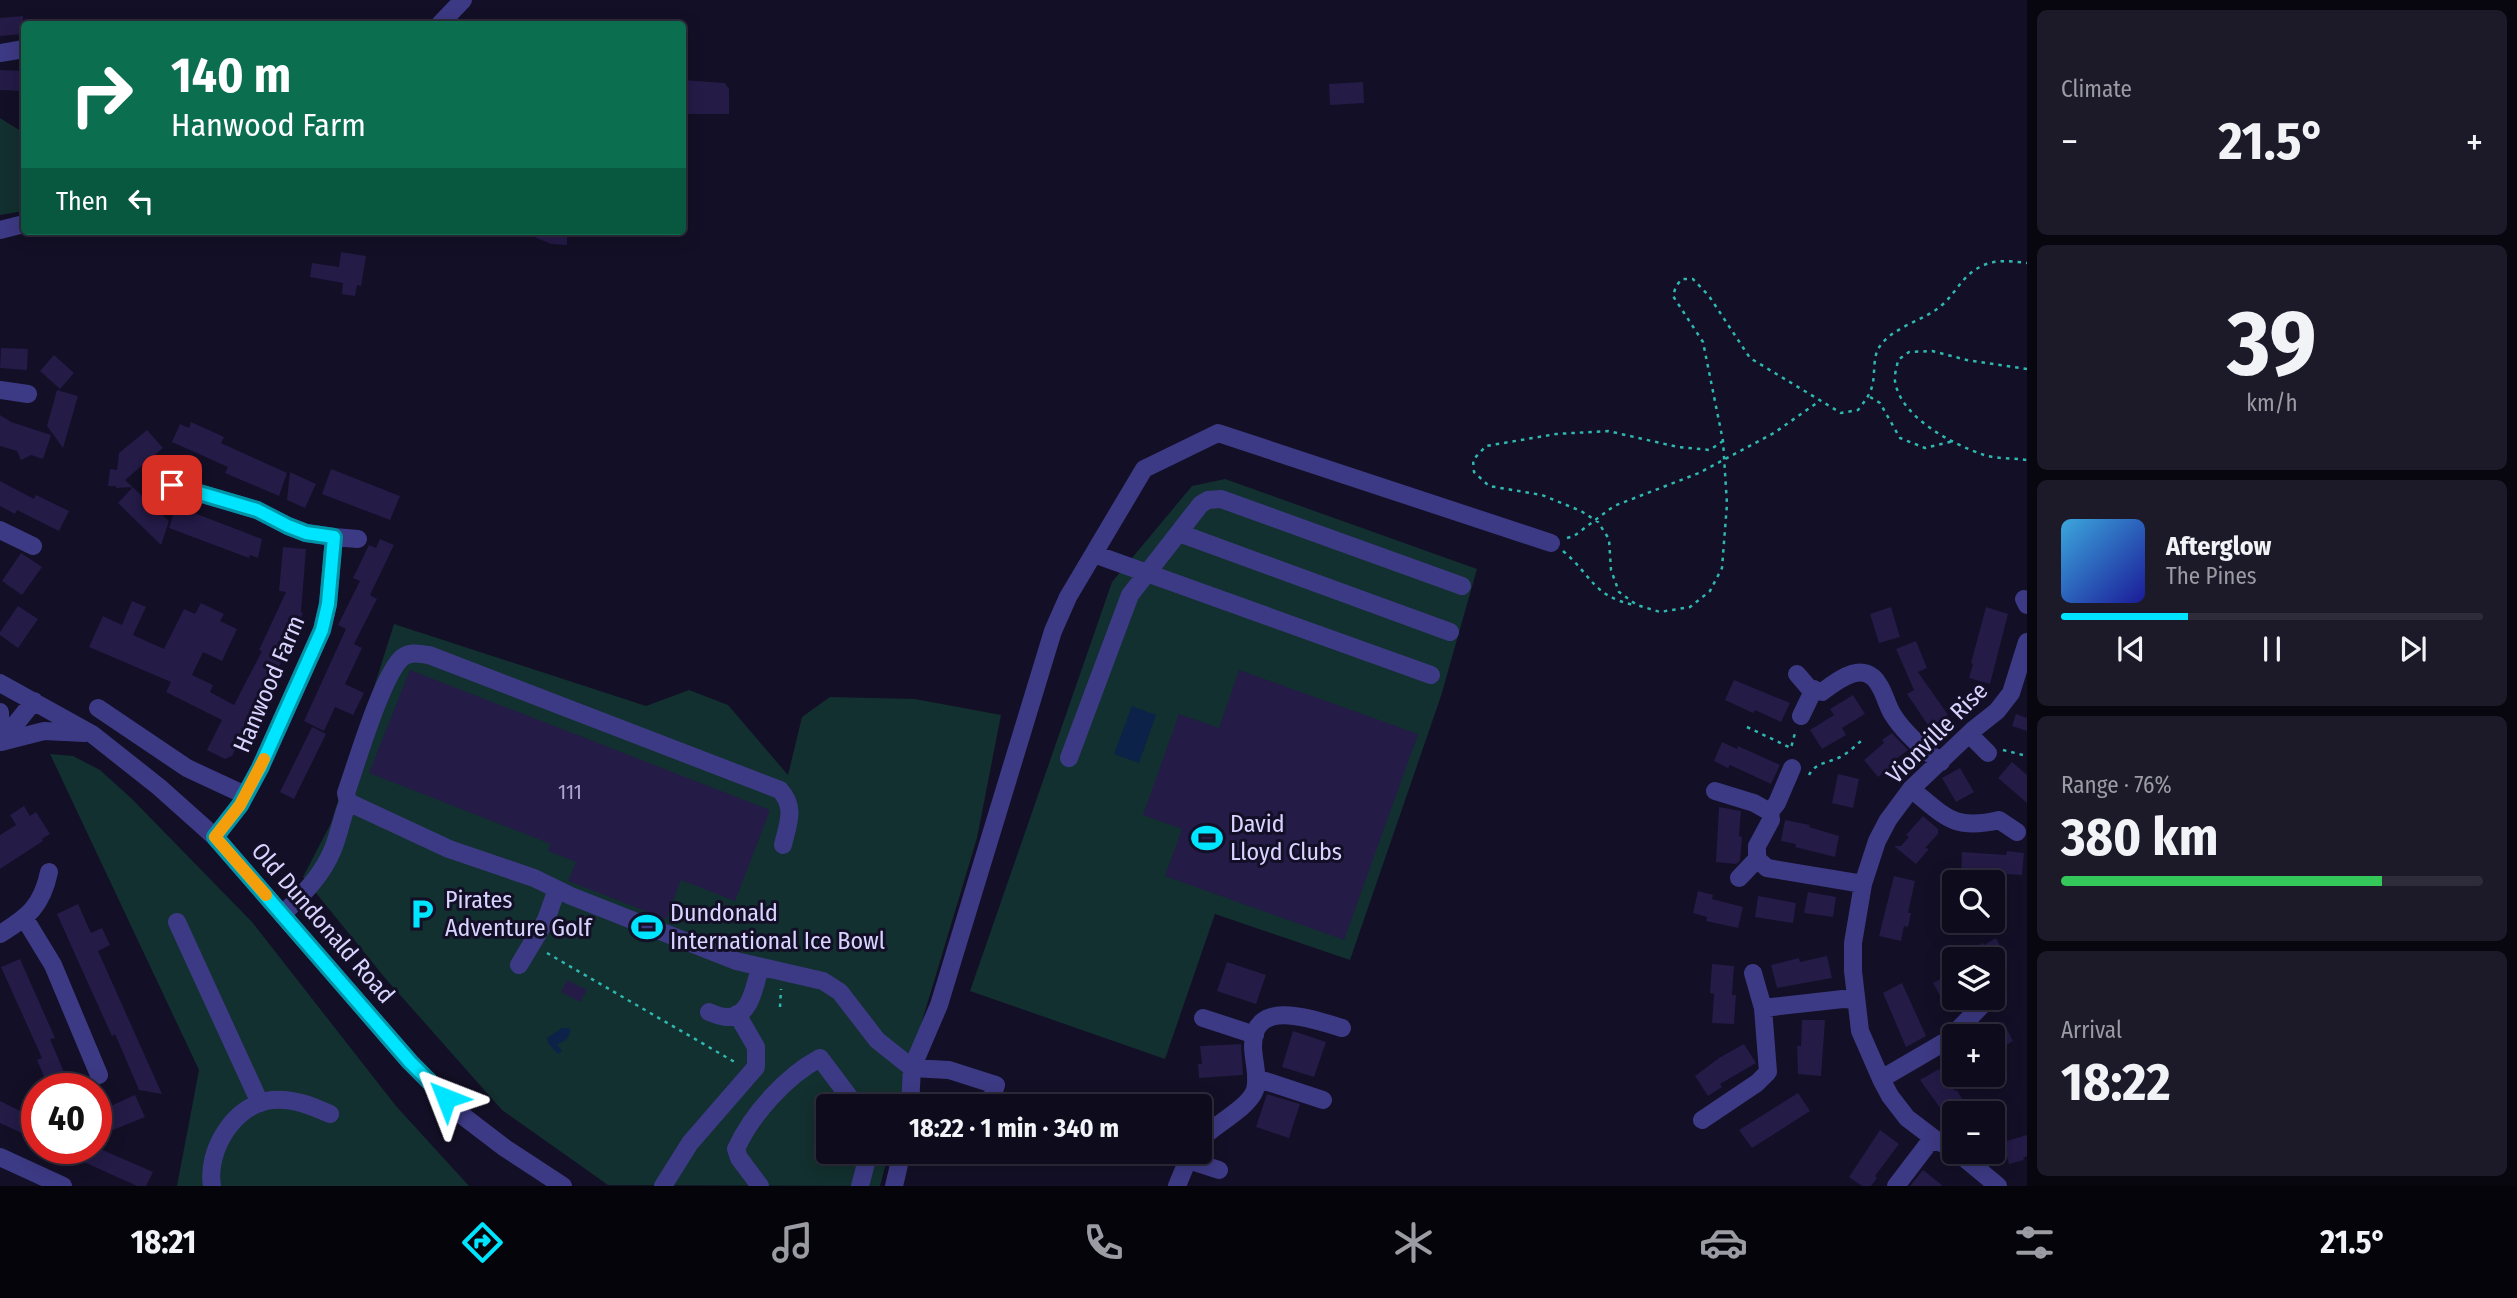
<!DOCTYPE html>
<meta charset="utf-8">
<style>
:root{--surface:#0e0b1c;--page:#1c1929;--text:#f1f3f6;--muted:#9b9ba3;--line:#2e2b3b;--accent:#00e5ff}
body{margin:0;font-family:"Fira Sans Condensed",sans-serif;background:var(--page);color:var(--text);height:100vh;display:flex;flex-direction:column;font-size:26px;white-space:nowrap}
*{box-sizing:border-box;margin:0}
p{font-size:23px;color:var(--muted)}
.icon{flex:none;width:38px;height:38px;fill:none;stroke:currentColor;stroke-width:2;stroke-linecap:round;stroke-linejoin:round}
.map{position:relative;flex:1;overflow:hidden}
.details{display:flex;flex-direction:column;gap:10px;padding:10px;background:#08060f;width:490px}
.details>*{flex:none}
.top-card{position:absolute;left:21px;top:21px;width:665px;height:214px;border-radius:7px;box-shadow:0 4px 18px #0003,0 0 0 2px var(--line);background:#0b6e4f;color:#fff;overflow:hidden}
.fabs{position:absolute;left:1942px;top:870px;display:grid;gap:14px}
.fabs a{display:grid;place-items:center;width:63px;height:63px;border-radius:7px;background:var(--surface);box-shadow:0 4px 18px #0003,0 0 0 2px var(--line);font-size:35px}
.speed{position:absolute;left:21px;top:1073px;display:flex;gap:14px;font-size:35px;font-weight:700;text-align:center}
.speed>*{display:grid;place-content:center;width:91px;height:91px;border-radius:50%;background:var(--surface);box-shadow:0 4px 18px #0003,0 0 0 2px var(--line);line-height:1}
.speed .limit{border:10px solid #d22;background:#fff;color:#111}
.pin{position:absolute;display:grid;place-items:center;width:60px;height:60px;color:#fff;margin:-30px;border-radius:14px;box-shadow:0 4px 10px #0006}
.me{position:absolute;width:77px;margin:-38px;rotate:315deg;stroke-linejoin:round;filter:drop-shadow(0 0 5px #0008)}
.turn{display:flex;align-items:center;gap:24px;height:147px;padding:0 35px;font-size:32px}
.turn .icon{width:91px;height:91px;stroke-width:2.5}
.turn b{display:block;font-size:49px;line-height:60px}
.then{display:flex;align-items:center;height:66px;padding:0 35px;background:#0003;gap:14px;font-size:26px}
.big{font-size:52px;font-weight:700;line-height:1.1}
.details .card{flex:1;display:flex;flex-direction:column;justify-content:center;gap:10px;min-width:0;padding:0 24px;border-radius:10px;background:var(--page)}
.details .dial{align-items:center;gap:0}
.dial b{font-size:91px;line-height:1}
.song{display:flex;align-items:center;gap:21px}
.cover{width:84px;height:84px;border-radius:10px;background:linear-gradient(135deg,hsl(200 70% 55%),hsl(240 70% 35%))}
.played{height:7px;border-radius:4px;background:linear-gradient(90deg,var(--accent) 30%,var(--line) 30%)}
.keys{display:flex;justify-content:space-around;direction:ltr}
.heat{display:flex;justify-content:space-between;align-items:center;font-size:38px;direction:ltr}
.charge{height:10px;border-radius:5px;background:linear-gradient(90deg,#34c759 76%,var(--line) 0)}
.trip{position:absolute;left:816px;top:1094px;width:396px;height:70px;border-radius:7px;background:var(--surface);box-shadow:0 4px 18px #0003,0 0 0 2px var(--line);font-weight:700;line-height:70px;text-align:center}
.tab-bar{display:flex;height:112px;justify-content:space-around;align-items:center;background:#06040b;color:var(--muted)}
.tab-bar .icon{width:49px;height:49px}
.tab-bar .active{color:var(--accent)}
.tab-bar b{font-size:32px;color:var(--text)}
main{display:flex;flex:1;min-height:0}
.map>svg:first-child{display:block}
.green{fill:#12302f}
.water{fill:#0c2248}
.building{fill:#241b47}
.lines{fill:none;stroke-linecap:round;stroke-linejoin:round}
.path{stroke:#2fb8b0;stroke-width:2.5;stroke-dasharray:3.5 5;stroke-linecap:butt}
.minor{stroke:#3d3a85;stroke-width:18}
.route-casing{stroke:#0095a6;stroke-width:18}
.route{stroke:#00e5ff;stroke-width:12}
.slow{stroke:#f59e0b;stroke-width:12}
.labels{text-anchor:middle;stroke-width:6;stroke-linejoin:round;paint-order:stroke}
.number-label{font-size:21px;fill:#aca6d1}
.street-label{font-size:24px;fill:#d9d4ff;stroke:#130f26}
.poi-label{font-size:24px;fill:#d9d4ff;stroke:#130f26;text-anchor:start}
</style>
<main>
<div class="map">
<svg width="2027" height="1186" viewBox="0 0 2027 1186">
<rect width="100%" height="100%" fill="#130f26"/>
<!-- green -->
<path class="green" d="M 0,118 L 24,133 L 24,211 L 0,215 Z
M 1225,479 L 1477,569 L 1441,696 L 1350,960 L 1215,914 L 1165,1059 L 970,991 L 1112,582 L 1192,486 Z
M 394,624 L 646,706 L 689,690 L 728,705 L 788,775 L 802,717 L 830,697 L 915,699 L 1001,715 L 977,838 L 923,1018 L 900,1106 L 828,1106 L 828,1152 L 889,1152 L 880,1186 L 608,1185 L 502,1110 L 385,978 L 303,877 L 331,823 Z
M 50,754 L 73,756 L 100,770 L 132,799 L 252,922 L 396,1106 L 469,1186 L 177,1186 L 199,1070 Z"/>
<!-- water -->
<path class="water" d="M 1132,706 L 1156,715 L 1139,763 L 1114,754 Z
M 562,1028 L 568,1028 L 571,1030 L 567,1039 L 557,1045 L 562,1051 L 558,1054 L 548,1043 L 547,1038 Z"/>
<!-- building -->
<path class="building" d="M 23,16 L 24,34 L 0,36 L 0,18 Z
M 0,70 L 24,71 L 24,91 L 0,90 Z
M 683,80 L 725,83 L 729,89 L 729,114 L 683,114 Z
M 1363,82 L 1364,103 L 1330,105 L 1329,84 Z
M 520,231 L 567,231 L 567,245 L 551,244 Z
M 341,252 L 366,256 L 361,286 L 357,285 L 355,296 L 342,294 L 343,283 L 310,277 L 312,263 L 339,267 Z
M 1,348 L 28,349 L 27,370 L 0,368 Z
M 54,355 L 74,373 L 60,389 L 40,371 Z
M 57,390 L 78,396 L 63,448 L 47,426 Z
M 0,415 L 11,422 L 51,435 L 43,459 L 31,455 L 21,460 L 17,451 L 0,446 Z
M 191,422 L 224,437 L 221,443 L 287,473 L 279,496 L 225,473 L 228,467 L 172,442 L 180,424 L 189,428 Z
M 147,430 L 163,448 L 125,480 L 169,521 L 161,545 L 118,503 L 133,487 L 116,488 L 116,486 L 108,486 L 110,469 L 117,470 L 119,453 Z
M 331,469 L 400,496 L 390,520 L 322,494 Z
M 290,472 L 316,484 L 305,508 L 287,500 Z
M 0,481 L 34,499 L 36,495 L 69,511 L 59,531 L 17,510 L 15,514 L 0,506 Z
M 176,506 L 262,539 L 258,558 L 250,555 L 249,558 L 169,528 Z
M 380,539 L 394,545 L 370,595 L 377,599 L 354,644 L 362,648 L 345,684 L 364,693 L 353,715 L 335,707 L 324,731 L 304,721 L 346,629 L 338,625 L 360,581 L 353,578 L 369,545 L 376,548 Z
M 283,547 L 306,549 L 301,612 L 303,613 L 278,669 L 281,670 L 264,702 L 261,701 L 232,756 L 225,759 L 207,750 L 222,720 L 166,692 L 171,682 L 89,647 L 103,616 L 122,625 L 132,601 L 146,607 L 133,635 L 164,649 L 184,609 L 195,614 L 201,603 L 224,614 L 220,621 L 237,629 L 222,661 L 203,652 L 192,675 L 213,685 L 210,692 L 234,705 L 262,651 L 259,650 L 286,592 L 279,591 Z
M 21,553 L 42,567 L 22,595 L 2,581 Z
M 18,606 L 38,619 L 18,648 L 0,635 L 0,632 Z
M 1891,607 L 1900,637 L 1879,643 L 1870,614 Z
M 1986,607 L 2008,614 L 1990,684 L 1969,678 L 1973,664 L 1971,663 Z
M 1916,641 L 1927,668 L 1918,672 L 1948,715 L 1930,728 L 1907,694 L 1914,690 L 1896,649 Z
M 410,670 L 770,810 L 735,901 L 681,880 L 666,919 L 568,881 L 576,862 L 548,851 L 551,844 L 369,773 Z
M 1239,670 L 1418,734 L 1344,940 L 1165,876 L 1182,829 L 1143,815 L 1179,714 L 1219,728 Z
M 1734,680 L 1790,703 L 1781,722 L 1755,710 L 1753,713 L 1725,700 Z
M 1853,695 L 1865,714 L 1842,728 L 1846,735 L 1822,749 L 1810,730 L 1834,715 L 1830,709 Z
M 2016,714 L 2027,718 L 2027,731 L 2012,726 Z
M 312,727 L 326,734 L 294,799 L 280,792 Z
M 1892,733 L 1908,750 L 1896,759 L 1898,761 L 1878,777 L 1864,760 L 1884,743 L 1882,740 Z
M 1722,742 L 1737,749 L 1738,746 L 1780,765 L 1771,784 L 1730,765 L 1728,768 L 1714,761 Z
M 2012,762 L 2027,775 L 2027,803 L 1998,778 Z
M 1960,768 L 1974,792 L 1956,802 L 1942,778 Z
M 1838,774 L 1859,779 L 1853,808 L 1832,803 Z
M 24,806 L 30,816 L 36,812 L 50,834 L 42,839 L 43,841 L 0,869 L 0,835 L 16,825 L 10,815 Z
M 1719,807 L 1741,811 L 1739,836 L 1742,837 L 1740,861 L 1736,864 L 1716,862 Z
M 1923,816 L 1938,829 L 1938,834 L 1925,848 L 1929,849 L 1916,864 L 1894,846 L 1901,846 L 1909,837 L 1906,835 Z
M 1785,820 L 1810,825 L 1809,827 L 1839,836 L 1835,857 L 1795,847 L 1796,844 L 1781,841 Z
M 2007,851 L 2024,853 L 2022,875 L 2005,874 L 2005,877 L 1961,874 L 1962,852 L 2006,855 Z
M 1894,876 L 1915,881 L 1908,913 L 1911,913 L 1908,927 L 1904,926 L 1901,941 L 1879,936 Z
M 1698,891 L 1713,895 L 1712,899 L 1743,907 L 1738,928 L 1706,921 L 1707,917 L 1693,913 Z
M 1808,892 L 1836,897 L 1833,917 L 1804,913 Z
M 1758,896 L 1796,903 L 1793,923 L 1755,917 Z
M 78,904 L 91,933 L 102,928 L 110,945 L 98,951 L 162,1094 L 139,1090 L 115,1034 L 112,1036 L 78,961 L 57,914 Z
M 1996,938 L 2004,954 L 2004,959 L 1994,964 L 1993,959 L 1953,959 L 1983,943 L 1984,945 Z
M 1827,956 L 1832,978 L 1777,988 L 1771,965 L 1799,958 L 1800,962 Z
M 20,959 L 55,1038 L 50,1039 L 69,1084 L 59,1088 L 49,1088 L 37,1060 L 42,1058 L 1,967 Z
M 1227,962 L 1266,975 L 1256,1004 L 1217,991 Z
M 1712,964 L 1734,966 L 1732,995 L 1736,995 L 1734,1024 L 1712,1023 L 1714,994 L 1710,993 Z
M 1955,971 L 1955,997 L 1944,1003 L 1933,983 Z
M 567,980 L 587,990 L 580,1002 L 561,992 Z
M 1902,983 L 1926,1036 L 1906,1047 L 1883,993 Z
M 1802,1020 L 1825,1020 L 1821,1076 L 1798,1074 L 1797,1046 L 1801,1046 Z
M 2003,1022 L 2013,1041 L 1993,1053 L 1993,1028 Z
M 1293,1031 L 1326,1042 L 1314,1077 L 1282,1067 Z
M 1241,1044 L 1243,1075 L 1199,1078 L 1198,1064 L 1202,1064 L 1200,1046 Z
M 1744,1044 L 1756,1063 L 1720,1084 L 1722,1087 L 1708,1096 L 1695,1076 L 1719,1058 Z
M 1939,1069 L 1947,1083 L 1949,1082 L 1955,1091 L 1957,1090 L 1963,1101 L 1943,1112 L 1920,1080 Z
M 1798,1093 L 1810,1111 L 1752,1148 L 1739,1130 Z
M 1267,1094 L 1300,1104 L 1289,1138 L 1256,1127 Z
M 135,1095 L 145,1117 L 113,1130 L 104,1109 Z
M 0,1101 L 37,1119 L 37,1140 L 0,1123 Z
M 1880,1130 L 1899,1144 L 1875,1176 L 1877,1178 L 1871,1186 L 1862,1186 L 1849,1177 Z
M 2027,1135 L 2027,1156 L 2023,1158 L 2024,1160 L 2009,1164 L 2003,1142 Z
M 53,1148 L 98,1148 L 153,1172 L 146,1186 L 137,1186 Z
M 1923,1170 L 1943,1186 L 1910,1186 Z"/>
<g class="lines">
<!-- path -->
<path class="path" d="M 2027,369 L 1967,360 L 1932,351 L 1909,352 L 1898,360 C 1897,367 1894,375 1895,381 C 1900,417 1952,444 1984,455 C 1997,459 2013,458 2027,460
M 1870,397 L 1880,403 L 1900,438 L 1925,448 L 1954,441
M 1723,441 L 1710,450 L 1678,447 L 1608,431 L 1556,434 L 1486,446 L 1473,460 L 1474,472 L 1489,486 L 1542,495 L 1581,511 L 1598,522 L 1609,539 L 1611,570 L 1619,592 L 1637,605 L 1660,612 L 1690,607 L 1710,591 L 1722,568 L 1727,504 L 1723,441 L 1703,342 L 1673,296 L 1676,286 L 1682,279 L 1693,279 L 1709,296 L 1750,358 L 1841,413 L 1858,410 C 1865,401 1871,394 1873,382 C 1875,371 1873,355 1880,346 C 1894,326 1924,321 1942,305 C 1956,293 1962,276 1980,267 C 1994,259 2011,261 2027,263
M 1567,538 L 1574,536 L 1614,506 L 1699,473 L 1774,433 L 1821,400
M 1563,551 C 1591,574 1592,596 1634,605
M 1747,727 L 1791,748 L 1795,733
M 2003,750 L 2027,756
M 1809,775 C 1815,763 1827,763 1838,758 C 1846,755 1854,747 1861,741
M 547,953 L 738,1064
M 780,1007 L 781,989"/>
<!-- minor -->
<path class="minor" d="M 440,24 L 463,0
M 0,53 L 24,49
M 0,230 L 24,224
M 0,390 L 28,394
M 171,485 L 257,510 L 288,526 L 306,533 L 334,537 L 328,604 L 322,630 L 260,768 L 240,805 L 215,837
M 0,530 L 33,546
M 1179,533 L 1450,632
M 334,537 L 358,539
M 1094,554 L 1431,675
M 2024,599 L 2027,605
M 1797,674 L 1809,688 L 1822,692 C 1838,680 1864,659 1879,685 C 1885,694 1887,706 1893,715 C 1905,734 1923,749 1941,762
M 0,683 L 92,734 L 159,787 L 215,837 L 410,1062 L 463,1116 L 505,1148 L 563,1186
M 98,708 L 187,768 L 245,795
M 0,712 L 1,742 L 44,731 L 85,733
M 1801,716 L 1814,689
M 1969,734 L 1988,753
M 1,742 L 34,701
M 1069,758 L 1130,595 L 1201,504 L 1208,500 L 1221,499 L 1462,586
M 1911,789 C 1945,816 1953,831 1999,820 L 2017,832
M 1715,791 L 1754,803 L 1770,812 L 1771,820 L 1757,846 L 1757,859 L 1767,868 L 1863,884
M 348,802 L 346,793 C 356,765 383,672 403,657 C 411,651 420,654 429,655 L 780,790 C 796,808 788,823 783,845
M 1770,812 L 1777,803 L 1792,768
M 1739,878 L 1757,859
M 283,914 C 303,894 322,876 333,849 C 339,834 342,817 348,802 L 449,849 L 534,878 L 571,896 L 736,961 L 823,981 L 840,992 L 877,1040 L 912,1068 L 949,1070 L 996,1085 L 989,1106
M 25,919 L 53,965 L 99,1075
M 177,922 L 260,1103
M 0,934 C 28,917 42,906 49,872
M 519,965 L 546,920 L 557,889
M 1763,1008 L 1843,999 L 1856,1000
M 709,1012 C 714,1014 721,1017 726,1017 C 751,1019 755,984 760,967
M 1203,1018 L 1255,1035
M 1256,1078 L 1323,1100
M 1881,1079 L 1948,1040 L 1989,998
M 910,1106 L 912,1068 L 939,1005 L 1053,631 L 1068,597 L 1144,469 L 1218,433 L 1551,543
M 1702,1120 L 1757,1083 L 1768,1072 L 1763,1008 L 1753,973
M 1199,1141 C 1213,1125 1248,1109 1255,1090 C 1259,1076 1253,1060 1253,1046 C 1253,996 1315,1020 1342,1028
M 1955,1150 L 1936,1140 L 1907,1118 L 1890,1096 L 1881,1079 L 1860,1031 L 1853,971 L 1853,943 L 1863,884 L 1877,841 L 1888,820 L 1911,789 L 1973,730 L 1997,711 L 2011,693 L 2027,642
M 1957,1152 L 1998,1186
M 0,1157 L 63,1186
M 1188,1160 L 1219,1170
M 212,1186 C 206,1151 234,1104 272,1100 C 293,1098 312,1106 330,1114
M 663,1186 L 690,1143 L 756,1067 L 756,1047 L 737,1014
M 760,1186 L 739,1158 L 736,1149 C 752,1114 786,1076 820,1058 L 856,1106
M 860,1186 L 869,1152
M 894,1186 L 902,1152
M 1177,1186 L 1191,1152
M 1896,1186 L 1928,1144 L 1936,1140"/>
</g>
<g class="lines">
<defs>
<path id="route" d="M 172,485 L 257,510 L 288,526 L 306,533 L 334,537 L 328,604 L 322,630 L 260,768 L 240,805 L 215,837 L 410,1062 L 446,1098"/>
</defs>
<!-- route casing -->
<use href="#route" class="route-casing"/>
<!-- route -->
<use href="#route" class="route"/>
<!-- slow -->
<path class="slow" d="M 264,759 L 240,805 L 215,837 L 266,895"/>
</g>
<!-- icons -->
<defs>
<symbol id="stadium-bare" viewBox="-9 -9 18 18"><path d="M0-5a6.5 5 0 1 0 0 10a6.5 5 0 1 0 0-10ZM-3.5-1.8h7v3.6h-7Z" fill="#00e5ff" stroke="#130f26" stroke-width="2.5" paint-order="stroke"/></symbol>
<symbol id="parking-bare" viewBox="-9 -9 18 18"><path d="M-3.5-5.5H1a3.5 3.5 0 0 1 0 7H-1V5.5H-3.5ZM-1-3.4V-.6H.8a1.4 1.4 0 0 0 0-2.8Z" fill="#00e5ff" stroke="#130f26" stroke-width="2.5" paint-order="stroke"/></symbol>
</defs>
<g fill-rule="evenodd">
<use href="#stadium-bare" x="1185" y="816" width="44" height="44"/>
<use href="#parking-bare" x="400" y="892" width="44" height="44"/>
<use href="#stadium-bare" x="625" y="905" width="44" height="44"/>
</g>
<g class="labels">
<!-- number labels -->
<g class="number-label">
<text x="570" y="799">111</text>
</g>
<!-- street labels -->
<g class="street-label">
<text transform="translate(269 684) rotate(-67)" y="8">Hanwood Farm</text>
<text transform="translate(1937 733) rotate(-45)" y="8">Vionville Rise</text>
<text transform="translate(323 923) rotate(49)" y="8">Old Dundonald Road</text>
</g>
<!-- poi labels -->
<g class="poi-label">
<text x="1230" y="832">David<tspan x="1230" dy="28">Lloyd Clubs</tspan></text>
<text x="445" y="908">Pirates<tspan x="445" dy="28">Adventure Golf</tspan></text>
<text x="670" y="921">Dundonald<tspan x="670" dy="28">International Ice Bowl</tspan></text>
</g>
</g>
</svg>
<div class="fabs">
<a><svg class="icon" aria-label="search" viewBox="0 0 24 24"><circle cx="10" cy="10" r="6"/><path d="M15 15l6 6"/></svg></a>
<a><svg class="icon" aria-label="layers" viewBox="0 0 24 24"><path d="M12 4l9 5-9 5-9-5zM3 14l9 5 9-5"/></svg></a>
<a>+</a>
<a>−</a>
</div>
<div class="speed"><div class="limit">40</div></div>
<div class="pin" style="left:172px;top:485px;background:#d93025"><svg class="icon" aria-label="arrive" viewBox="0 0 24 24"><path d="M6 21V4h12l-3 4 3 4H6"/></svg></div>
<svg class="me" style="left:446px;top:1098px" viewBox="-20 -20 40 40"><path d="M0-17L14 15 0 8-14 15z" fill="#00e5ff" stroke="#fff" stroke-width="4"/></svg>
<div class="trip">18:22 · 1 min · 340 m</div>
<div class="top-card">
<div class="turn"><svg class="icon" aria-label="right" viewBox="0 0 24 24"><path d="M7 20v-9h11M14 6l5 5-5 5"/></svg><div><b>140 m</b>Hanwood Farm</div></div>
<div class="then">Then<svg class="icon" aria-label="left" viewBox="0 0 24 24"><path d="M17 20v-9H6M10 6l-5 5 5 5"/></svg></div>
</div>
</div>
<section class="details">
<div class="card"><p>Climate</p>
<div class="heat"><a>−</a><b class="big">21.5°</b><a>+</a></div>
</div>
<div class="card dial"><b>39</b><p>km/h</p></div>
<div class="card">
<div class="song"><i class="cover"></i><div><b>Afterglow</b><p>The Pines</p></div></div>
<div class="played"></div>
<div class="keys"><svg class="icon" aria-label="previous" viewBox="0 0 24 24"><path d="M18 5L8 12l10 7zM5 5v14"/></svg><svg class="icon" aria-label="pause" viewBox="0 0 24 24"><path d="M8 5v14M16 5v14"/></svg><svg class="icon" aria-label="next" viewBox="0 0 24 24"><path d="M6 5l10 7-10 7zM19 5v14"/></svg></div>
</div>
<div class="card"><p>Range · 76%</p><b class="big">380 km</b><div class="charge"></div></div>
<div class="card"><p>Arrival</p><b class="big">18:22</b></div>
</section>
</main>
<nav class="tab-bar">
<b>18:21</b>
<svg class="icon active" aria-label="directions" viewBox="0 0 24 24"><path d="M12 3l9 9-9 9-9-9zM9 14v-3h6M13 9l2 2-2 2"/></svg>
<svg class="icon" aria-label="music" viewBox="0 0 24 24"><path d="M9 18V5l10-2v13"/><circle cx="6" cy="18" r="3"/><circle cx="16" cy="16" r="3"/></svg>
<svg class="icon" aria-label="phone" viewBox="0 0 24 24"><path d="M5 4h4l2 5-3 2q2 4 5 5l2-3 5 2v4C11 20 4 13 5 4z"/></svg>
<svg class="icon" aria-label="climate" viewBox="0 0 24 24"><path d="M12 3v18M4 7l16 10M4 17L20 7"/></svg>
<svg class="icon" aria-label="car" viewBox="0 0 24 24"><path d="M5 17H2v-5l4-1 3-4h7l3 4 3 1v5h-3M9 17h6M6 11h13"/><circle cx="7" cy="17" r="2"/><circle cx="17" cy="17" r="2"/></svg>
<svg class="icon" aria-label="filters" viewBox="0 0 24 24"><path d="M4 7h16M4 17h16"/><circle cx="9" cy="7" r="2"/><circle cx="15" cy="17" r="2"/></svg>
<b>21.5°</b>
</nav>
